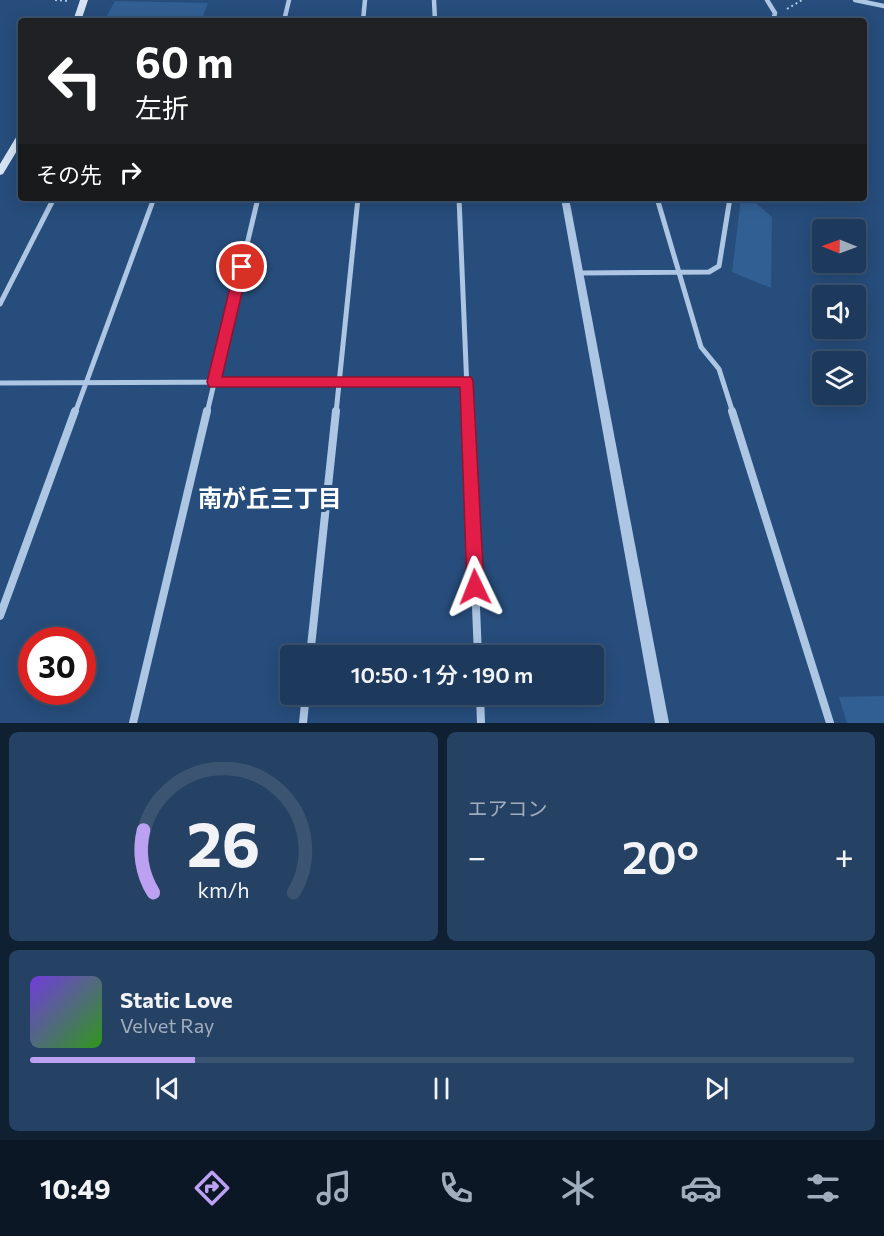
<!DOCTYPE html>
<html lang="ja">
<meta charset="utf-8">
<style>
:root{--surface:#1d3a5d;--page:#254163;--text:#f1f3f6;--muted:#a0adbc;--line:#3b5472;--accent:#bca0f2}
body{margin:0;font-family:Commissioner,"Noto Sans JP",sans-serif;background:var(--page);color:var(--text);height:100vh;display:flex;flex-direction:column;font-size:22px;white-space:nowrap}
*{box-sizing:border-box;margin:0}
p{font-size:20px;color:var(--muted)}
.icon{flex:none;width:33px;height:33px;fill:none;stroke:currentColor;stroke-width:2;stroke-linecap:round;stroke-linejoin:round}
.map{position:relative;height:723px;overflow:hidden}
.panel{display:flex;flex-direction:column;gap:9px;padding:9px;background:#102033;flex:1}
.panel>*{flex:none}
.banner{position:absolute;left:18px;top:18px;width:849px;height:183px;border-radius:6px;box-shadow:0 3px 15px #0003,0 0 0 2px var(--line);background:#202124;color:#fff;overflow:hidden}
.needle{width:39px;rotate:271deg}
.controls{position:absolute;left:812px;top:219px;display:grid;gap:12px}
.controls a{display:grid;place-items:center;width:54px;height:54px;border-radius:6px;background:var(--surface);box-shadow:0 3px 15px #0003,0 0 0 2px var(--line);font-size:30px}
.speed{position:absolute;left:18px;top:627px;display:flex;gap:12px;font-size:30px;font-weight:700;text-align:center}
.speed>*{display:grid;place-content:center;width:78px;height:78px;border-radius:50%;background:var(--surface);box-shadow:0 3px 15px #0003,0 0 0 2px var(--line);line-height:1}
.speed .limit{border:9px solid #d22;background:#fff;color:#111}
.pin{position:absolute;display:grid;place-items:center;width:51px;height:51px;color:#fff;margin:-26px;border:3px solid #fff;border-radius:50%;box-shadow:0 2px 6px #0007}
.me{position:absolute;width:66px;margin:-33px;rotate:358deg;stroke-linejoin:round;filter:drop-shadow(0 0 4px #0008)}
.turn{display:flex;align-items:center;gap:21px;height:126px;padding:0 18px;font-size:27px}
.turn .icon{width:78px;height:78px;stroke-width:2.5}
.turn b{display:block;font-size:42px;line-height:51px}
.then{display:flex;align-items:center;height:57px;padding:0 18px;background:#0003;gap:12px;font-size:22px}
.big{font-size:45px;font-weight:600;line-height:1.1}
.panel .card{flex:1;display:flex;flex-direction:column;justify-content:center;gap:9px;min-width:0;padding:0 21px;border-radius:9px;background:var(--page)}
.panel .dial{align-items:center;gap:0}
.dial svg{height:156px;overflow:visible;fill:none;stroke:var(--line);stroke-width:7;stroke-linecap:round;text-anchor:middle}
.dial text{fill:var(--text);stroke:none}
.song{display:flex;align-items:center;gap:18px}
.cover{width:72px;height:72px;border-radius:9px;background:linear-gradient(135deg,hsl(260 70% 55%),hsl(110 70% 35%))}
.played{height:6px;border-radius:3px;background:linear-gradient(90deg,var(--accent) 20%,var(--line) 20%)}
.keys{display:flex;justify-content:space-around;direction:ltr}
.heat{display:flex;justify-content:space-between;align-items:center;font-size:33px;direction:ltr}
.panel .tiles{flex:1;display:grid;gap:9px;grid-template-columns:1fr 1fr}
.card:last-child{grid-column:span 2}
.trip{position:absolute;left:280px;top:645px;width:324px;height:60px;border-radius:6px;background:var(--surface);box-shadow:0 3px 15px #0003,0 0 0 2px var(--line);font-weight:600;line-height:60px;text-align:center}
.tab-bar{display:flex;height:96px;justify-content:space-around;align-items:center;background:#0c1725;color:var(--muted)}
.tab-bar .icon{width:42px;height:42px}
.tab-bar .on{color:var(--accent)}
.tab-bar b{font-size:27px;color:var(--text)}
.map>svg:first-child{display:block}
.green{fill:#325f93}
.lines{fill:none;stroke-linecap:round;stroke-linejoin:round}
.path{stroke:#acc6e4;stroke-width:2;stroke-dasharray:2 3;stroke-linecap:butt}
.minor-far2{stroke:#acc6e4;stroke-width:4.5}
.minor-far1{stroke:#acc6e4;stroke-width:5}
.minor{stroke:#acc6e4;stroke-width:8}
.tertiary{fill:#acc6e4;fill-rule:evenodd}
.secondary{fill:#d5e3f4;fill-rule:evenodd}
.route{fill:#e11d48;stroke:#92132f;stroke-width:1.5}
.labels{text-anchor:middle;stroke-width:6;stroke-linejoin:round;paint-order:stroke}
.neighbourhood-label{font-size:24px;font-weight:bold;fill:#fff;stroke:#274d7c}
</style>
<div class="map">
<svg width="884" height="723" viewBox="0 0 884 723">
<rect width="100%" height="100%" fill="#274d7c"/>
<!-- green -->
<path class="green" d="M 115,1 L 208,3 L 201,21 L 104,21 Z
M 741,198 L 750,198 L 772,217 L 771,288 L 732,272 Z
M 884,696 L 884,723 L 847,723 L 839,697 Z"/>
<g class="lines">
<!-- path -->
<path class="path" d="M 55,0 L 69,1
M 787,9 L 802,0"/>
<!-- minor-far2 -->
<path class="minor-far2" d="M 434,0 L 435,21
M 767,0 L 775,13 L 773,21
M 855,0 L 884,6
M 284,21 L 289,0
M 363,21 L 365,0"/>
<!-- minor-far1 -->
<path class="minor-far1" d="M 459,198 L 468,413
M 657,198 L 701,347 L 719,369 L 733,413
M 579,273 L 709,272 L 719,266 L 730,198
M 0,304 L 54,198
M 0,383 L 466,381
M 75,413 L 154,198
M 207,413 L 258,198
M 336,413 L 358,198"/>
<!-- minor -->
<path class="minor" d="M 468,411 L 478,656
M 732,411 L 830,723
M 0,616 L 75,411
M 310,656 L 336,411
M 480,694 L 481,723
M 133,723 L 207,411
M 303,723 L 306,694"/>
<!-- tertiary -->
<path class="tertiary" d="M 561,198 L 569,198 L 669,723 L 655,723 Z"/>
<!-- secondary -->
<path class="secondary" d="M 80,0 L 88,0 L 81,21 L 73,21 Z
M 21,133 L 21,144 L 3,174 L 0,175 L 0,164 L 18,134 Z"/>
</g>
<!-- route -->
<path class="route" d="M 242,263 L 248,267 L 222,377 L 471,377 L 473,381 L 484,587 L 481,593 L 475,595 L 469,593 L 467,587 L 460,387 L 209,387 L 207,382 L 235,267 Z"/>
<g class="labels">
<!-- neighbourhood labels -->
<g class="neighbourhood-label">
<text x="270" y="507">南が丘三丁目</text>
</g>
</g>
</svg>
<div class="controls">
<a><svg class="needle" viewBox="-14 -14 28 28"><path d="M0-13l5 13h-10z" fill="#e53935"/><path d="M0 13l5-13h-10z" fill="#a0adbc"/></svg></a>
<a><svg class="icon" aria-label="sound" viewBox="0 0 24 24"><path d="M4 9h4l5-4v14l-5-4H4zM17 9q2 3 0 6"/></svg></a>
<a><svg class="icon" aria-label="layers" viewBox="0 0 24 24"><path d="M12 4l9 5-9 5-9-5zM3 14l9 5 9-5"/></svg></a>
</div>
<div class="speed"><div class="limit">30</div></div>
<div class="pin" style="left:242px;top:267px;background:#d93025"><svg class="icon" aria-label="arrive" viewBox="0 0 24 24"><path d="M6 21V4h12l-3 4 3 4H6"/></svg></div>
<svg class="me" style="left:475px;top:587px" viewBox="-20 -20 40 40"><path d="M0-17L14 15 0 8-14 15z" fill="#e11d48" stroke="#fff" stroke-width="4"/></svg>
<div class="trip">10:50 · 1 分 · 190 m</div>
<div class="banner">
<div class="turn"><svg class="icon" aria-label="left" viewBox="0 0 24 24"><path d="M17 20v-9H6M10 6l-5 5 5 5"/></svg><div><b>60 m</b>左折</div></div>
<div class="then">その先<svg class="icon" aria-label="right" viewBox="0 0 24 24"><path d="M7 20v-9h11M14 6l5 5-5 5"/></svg></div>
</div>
</div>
<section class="panel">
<div class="tiles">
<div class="card dial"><svg viewBox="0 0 100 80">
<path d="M14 69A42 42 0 1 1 86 69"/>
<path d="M14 69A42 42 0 0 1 9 37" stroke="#bca0f2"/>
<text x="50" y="56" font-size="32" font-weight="700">26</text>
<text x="50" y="72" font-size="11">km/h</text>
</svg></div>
<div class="card"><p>エアコン</p>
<div class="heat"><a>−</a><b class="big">20°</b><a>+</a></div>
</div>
<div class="card">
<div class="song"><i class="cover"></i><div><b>Static Love</b><p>Velvet Ray</p></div></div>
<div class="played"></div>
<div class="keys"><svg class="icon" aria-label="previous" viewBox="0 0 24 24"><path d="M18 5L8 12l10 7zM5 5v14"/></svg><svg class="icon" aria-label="pause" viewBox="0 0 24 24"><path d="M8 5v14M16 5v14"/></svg><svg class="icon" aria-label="next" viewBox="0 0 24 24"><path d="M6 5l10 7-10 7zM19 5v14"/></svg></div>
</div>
</div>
</section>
<nav class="tab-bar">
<b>10:49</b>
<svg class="icon on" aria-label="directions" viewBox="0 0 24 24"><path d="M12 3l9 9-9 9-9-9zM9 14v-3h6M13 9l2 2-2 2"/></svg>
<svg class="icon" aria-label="music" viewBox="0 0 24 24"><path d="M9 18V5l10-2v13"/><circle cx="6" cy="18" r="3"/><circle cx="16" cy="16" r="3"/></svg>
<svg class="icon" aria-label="phone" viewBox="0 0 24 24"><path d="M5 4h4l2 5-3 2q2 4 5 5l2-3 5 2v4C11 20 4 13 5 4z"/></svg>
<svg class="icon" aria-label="climate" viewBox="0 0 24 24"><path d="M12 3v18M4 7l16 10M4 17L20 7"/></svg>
<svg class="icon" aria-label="car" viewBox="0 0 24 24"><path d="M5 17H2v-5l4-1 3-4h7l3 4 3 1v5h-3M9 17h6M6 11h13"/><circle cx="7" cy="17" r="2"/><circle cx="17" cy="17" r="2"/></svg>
<svg class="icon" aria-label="filters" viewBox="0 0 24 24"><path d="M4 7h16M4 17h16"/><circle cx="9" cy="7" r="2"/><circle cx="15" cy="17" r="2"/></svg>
</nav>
